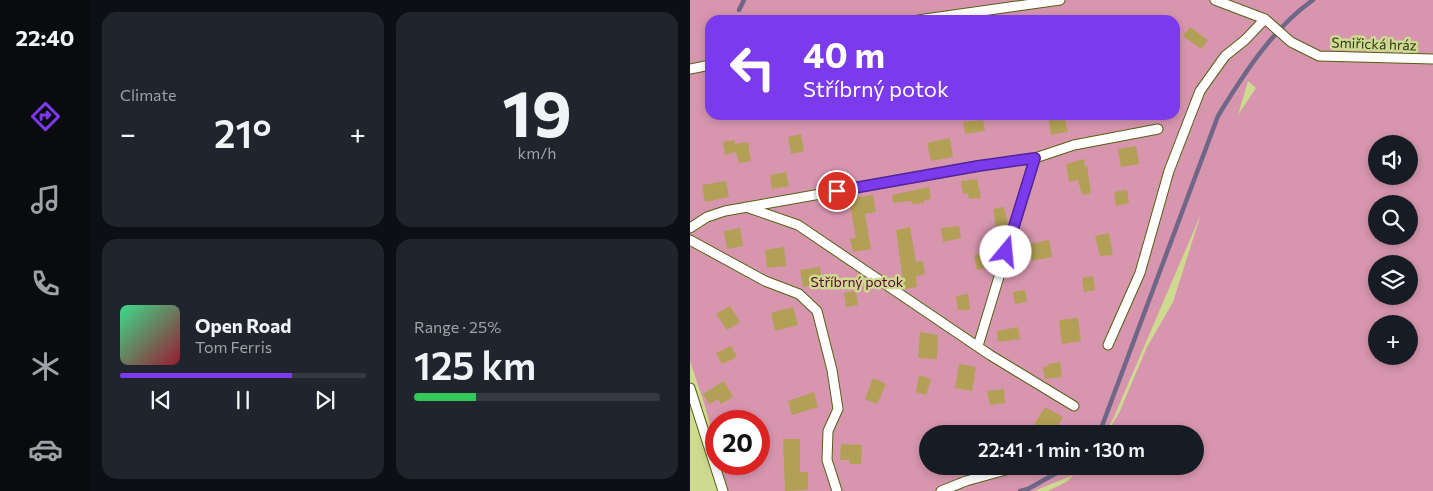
<!DOCTYPE html>
<meta charset="utf-8">
<style>
:root{--surface:#171b24;--page:#20242c;--text:#f1f3f6;--muted:#9ea1a6;--line:#363941;--accent:#7c3aed}
body{margin:0;font-family:Commissioner,sans-serif;background:var(--page);color:var(--text);height:100vh;display:flex;flex-direction:column;font-size:19px;white-space:nowrap}
*{box-sizing:border-box;margin:0}
p{font-size:16px;color:var(--muted)}
.icon{flex:none;width:28px;height:28px;fill:none;stroke:currentColor;stroke-width:2;stroke-linecap:round;stroke-linejoin:round}
.map{position:relative;flex:1;overflow:hidden}
.details{display:flex;flex-direction:column;gap:12px;padding:12px;background:#0d0f14;width:600px}
.details>*{flex:none}
.banner{position:absolute;left:15px;top:15px;width:475px;height:105px;border-radius:15px;box-shadow:0 2px 8px #0003;background:#7c3aed;color:#fff;overflow:hidden}
.controls{position:absolute;left:678px;top:135px;display:grid;gap:10px}
.controls a{display:grid;place-items:center;width:50px;height:50px;border-radius:50%;background:var(--surface);box-shadow:0 2px 8px #0003;font-size:25px}
.speed{position:absolute;left:15px;top:410px;display:flex;gap:10px;font-size:25px;font-weight:700;text-align:center}
.speed>*{display:grid;place-content:center;width:65px;height:65px;border-radius:50%;background:var(--surface);box-shadow:0 2px 8px #0003;line-height:1}
.speed .limit{border:8px solid #d22;background:#fff;color:#111}
.pin{position:absolute;display:grid;place-items:center;width:42px;height:42px;color:#fff;margin:-21px;border:2px solid #fff;border-radius:50%;box-shadow:0 1px 5px #0007}
.me{position:absolute;width:55px;margin:-28px;rotate:17deg;stroke-linejoin:round;filter:drop-shadow(0 0 4px #0008)}
.turn{display:flex;align-items:center;gap:18px;height:105px;padding:0 15px;font-size:22px}
.turn .icon{width:65px;height:65px;stroke-width:2.5}
.turn b{display:block;font-size:35px;line-height:42px}
.big{font-size:38px;font-weight:600;line-height:1.1}
.details .card{flex:1;display:flex;flex-direction:column;justify-content:center;gap:8px;min-width:0;padding:0 18px;border-radius:15px;background:var(--page)}
.details .dial{align-items:center;gap:0}
.dial b{font-size:65px;line-height:1}
.song{display:flex;align-items:center;gap:15px}
.cover{width:60px;height:60px;border-radius:8px;background:linear-gradient(135deg,hsl(150 70% 55%),hsl(350 70% 35%))}
.played{height:5px;border-radius:2px;background:linear-gradient(90deg,var(--accent) 70%,var(--line) 70%)}
.keys{display:flex;justify-content:space-around;direction:ltr}
.heat{display:flex;justify-content:space-between;align-items:center;font-size:28px;direction:ltr}
.charge{height:8px;border-radius:4px;background:linear-gradient(90deg,#34c759 25%,var(--line) 0)}
.details .tiles{flex:1;display:grid;gap:12px;grid-template-columns:repeat(2,1fr)}
.trip{position:absolute;left:229px;top:425px;width:285px;height:50px;border-radius:25px;background:var(--surface);box-shadow:0 2px 8px #0003;font-weight:600;line-height:50px;text-align:center}
main{display:flex;flex:1;min-height:0}
.tab-bar{display:flex;flex-direction:column;width:90px;justify-content:space-around;align-items:center;background:#090b0e;color:var(--muted)}
.tab-bar .icon{width:35px;height:35px}
.tab-bar .on{color:var(--accent)}
.tab-bar b{font-size:22px;color:var(--text)}
.map>svg:first-child{display:block}
.green{fill:#d796ae;fill-rule:evenodd}
.lines{fill:none;stroke-linecap:round;stroke-linejoin:round}
.stream{stroke:#706687;stroke-width:4.5}
.building{fill:#b2a056}
.service-casing{stroke:#565f12;stroke-width:11}
.service{stroke:#fff;stroke-width:9}
.route-casing{stroke:#51269a;stroke-width:12}
.route{stroke:#7c3aed;stroke-width:9}
.labels{text-anchor:middle;stroke-width:5;stroke-linejoin:round;paint-order:stroke}
.street-label{font-size:14px;fill:#303517;stroke:#ceda90}
.park-label{font-size:14px;fill:#590532;stroke:#ceda90}
</style>
<main>
<nav class="tab-bar">
<b>22:40</b>
<svg class="icon on" aria-label="directions" viewBox="0 0 24 24"><path d="M12 3l9 9-9 9-9-9zM9 14v-3h6M13 9l2 2-2 2"/></svg>
<svg class="icon" aria-label="music" viewBox="0 0 24 24"><path d="M9 18V5l10-2v13"/><circle cx="6" cy="18" r="3"/><circle cx="16" cy="16" r="3"/></svg>
<svg class="icon" aria-label="phone" viewBox="0 0 24 24"><path d="M5 4h4l2 5-3 2q2 4 5 5l2-3 5 2v4C11 20 4 13 5 4z"/></svg>
<svg class="icon" aria-label="climate" viewBox="0 0 24 24"><path d="M12 3v18M4 7l16 10M4 17L20 7"/></svg>
<svg class="icon" aria-label="car" viewBox="0 0 24 24"><path d="M5 17H2v-5l4-1 3-4h7l3 4 3 1v5h-3M9 17h6M6 11h13"/><circle cx="7" cy="17" r="2"/><circle cx="17" cy="17" r="2"/></svg>
</nav>
<section class="details">
<div class="tiles">
<div class="card"><p>Climate</p>
<div class="heat"><a>−</a><b class="big">21°</b><a>+</a></div>
</div>
<div class="card dial"><b>19</b><p>km/h</p></div>
<div class="card">
<div class="song"><i class="cover"></i><div><b>Open Road</b><p>Tom Ferris</p></div></div>
<div class="played"></div>
<div class="keys"><svg class="icon" aria-label="previous" viewBox="0 0 24 24"><path d="M18 5L8 12l10 7zM5 5v14"/></svg><svg class="icon" aria-label="pause" viewBox="0 0 24 24"><path d="M8 5v14M16 5v14"/></svg><svg class="icon" aria-label="next" viewBox="0 0 24 24"><path d="M6 5l10 7-10 7zM19 5v14"/></svg></div>
</div>
<div class="card"><p>Range · 25%</p><b class="big">125 km</b><div class="charge"></div></div>
</div>
</section>
<div class="map">
<svg width="743" height="491" viewBox="0 0 743 491">
<rect width="100%" height="100%" fill="#ceda90"/>
<!-- green -->
<path class="green" d="M 0,0 L 743,0 L 743,491 L 358,491 L 378,481 L 383,475 L 344,491 L 38,491 L 31,464 L 69,464 L 69,421 L 26,421 L 26,447 L 15,406 L 0,361 ZM 20,20 L 485,20 L 485,115 L 20,115 ZM 558,81 L 566,88 L 548,115 ZM 686,144 L 719,144 L 719,176 L 686,176 ZM 686,204 L 719,204 L 719,236 L 686,236 ZM 511,214 L 483,302 L 457,347 L 429,413 L 416,434 L 505,434 L 505,466 L 238,466 L 238,434 L 414,434 L 423,419 ZM 686,264 L 719,264 L 719,296 L 686,296 ZM 686,324 L 719,324 L 719,356 L 686,356 Z"/>
<g class="lines">
<!-- stream -->
<path class="stream" d="M 49,10 L 54,0
M 409,434 L 528,116 C 553,75 583,28 623,0
M 330,491 L 338,489 L 379,466"/>
</g>
<!-- building -->
<path class="building" d="M 500,27 L 518,40 L 511,49 L 493,36 Z
M 358,115 L 374,115 L 378,132 L 361,135 Z
M 293,120 L 295,131 L 275,134 L 273,122 Z
M 111,134 L 114,151 L 101,154 L 98,137 Z
M 260,138 L 263,157 L 241,161 L 237,143 Z
M 45,140 L 45,144 L 58,142 L 61,161 L 49,163 L 46,152 L 35,155 L 33,142 Z
M 446,146 L 449,164 L 431,167 L 428,149 Z
M 394,159 L 395,167 L 397,166 L 401,193 L 392,195 L 388,180 L 379,182 L 376,164 Z
M 96,172 L 99,186 L 82,189 L 80,175 Z
M 287,179 L 291,198 L 279,199 L 278,193 L 273,194 L 271,181 Z
M 36,181 L 39,197 L 15,202 L 12,185 Z
M 239,187 L 241,199 L 234,200 L 234,203 L 222,204 L 222,201 L 203,203 L 202,195 Z
M 437,190 L 439,203 L 426,206 L 424,192 Z
M 183,195 L 186,212 L 175,214 L 181,249 L 163,252 L 160,239 L 166,238 L 159,199 Z
M 314,207 L 318,225 L 306,227 L 303,209 Z
M 269,226 L 271,238 L 253,242 L 251,228 Z
M 220,227 L 226,262 L 233,261 L 235,274 L 226,276 L 227,287 L 214,289 L 206,230 Z
M 50,228 L 53,246 L 37,249 L 34,231 Z
M 419,233 L 423,255 L 410,256 L 405,236 Z
M 359,240 L 362,257 L 342,261 L 339,244 Z
M 94,247 L 96,266 L 77,268 L 75,250 Z
M 298,253 L 300,267 L 287,270 L 284,255 Z
M 130,267 L 132,284 L 113,287 L 110,270 Z
M 403,276 L 405,290 L 394,292 L 392,278 Z
M 335,290 L 337,302 L 325,304 L 323,292 Z
M 166,291 L 168,305 L 156,307 L 154,293 Z
M 278,294 L 280,310 L 268,310 L 266,296 Z
M 40,306 L 50,322 L 37,330 L 26,314 Z
M 103,307 L 108,325 L 85,331 L 81,313 Z
M 388,318 L 391,341 L 372,344 L 369,320 Z
M 328,327 L 330,339 L 308,342 L 307,331 Z
M 230,332 L 248,335 L 247,359 L 228,358 Z
M 41,346 L 47,357 L 32,364 L 26,353 Z
M 370,362 L 372,377 L 355,379 L 353,367 L 359,366 L 358,364 Z
M 269,364 L 286,367 L 282,391 L 265,388 Z
M 229,375 L 241,379 L 236,395 L 226,392 Z
M 183,378 L 196,384 L 187,404 L 175,399 Z
M 34,381 L 43,397 L 31,404 L 28,399 L 19,404 L 13,394 Z
M 314,389 L 315,403 L 300,405 L 297,391 Z
M 124,392 L 128,407 L 102,415 L 98,401 Z
M 355,407 L 373,417 L 363,434 L 338,434 Z
M 93,439 L 110,439 L 110,472 L 118,472 L 118,490 L 95,491 Z
M 151,444 L 172,445 L 171,464 L 159,464 L 160,460 L 150,460 Z"/>
<g class="lines">
<defs>
<path id="service" d="M 525,0 L 575,19 L 601,42 L 629,56 L 743,59
M 228,20 L 370,0
M 0,69 L 20,65
M 56,207 L 108,225 L 300,355 L 384,406
M 0,228 L 17,217 L 35,211 L 288,166 L 345,158 L 384,145 L 468,129
M 0,240 L 75,281 L 109,294 L 127,311 L 142,370 L 148,409 L 138,431 L 137,460 L 147,491
M 418,345 L 450,273 L 479,171 L 510,91 L 535,56 L 555,40 L 575,19
M 288,346 L 345,158
M 0,388 L 33,491
M 251,491 L 276,481 L 330,466"/>
</defs>
<!-- service casing -->
<use href="#service" class="service-casing"/>
<!-- service -->
<use href="#service" class="service"/>
</g>
<g class="lines">
<defs>
<path id="route" d="M 147,191 L 288,166 L 345,158 L 316,252"/>
</defs>
<!-- route casing -->
<use href="#route" class="route-casing"/>
<!-- route -->
<use href="#route" class="route"/>
</g>
<g class="labels">
<!-- street labels -->
<g class="street-label">
<text transform="translate(684 44) rotate(2)" y="5">Smiřická hráz</text>
</g>
<!-- park labels -->
<g class="park-label">
<text x="167" y="287">Stříbrný potok</text>
</g>
</g>
</svg>
<div class="controls">
<a><svg class="icon" aria-label="sound" viewBox="0 0 24 24"><path d="M4 9h4l5-4v14l-5-4H4zM17 9q2 3 0 6"/></svg></a>
<a><svg class="icon" aria-label="search" viewBox="0 0 24 24"><circle cx="10" cy="10" r="6"/><path d="M15 15l6 6"/></svg></a>
<a><svg class="icon" aria-label="layers" viewBox="0 0 24 24"><path d="M12 4l9 5-9 5-9-5zM3 14l9 5 9-5"/></svg></a>
<a>+</a>
</div>
<div class="speed"><div class="limit">20</div></div>
<div class="pin" style="left:147px;top:191px;background:#d93025"><svg class="icon" aria-label="arrive" viewBox="0 0 24 24"><path d="M6 21V4h12l-3 4 3 4H6"/></svg></div>
<svg class="me" style="left:316px;top:252px" viewBox="-20 -20 40 40"><circle r="19" fill="#fff"/><path d="M0-13L10 11 0 6-10 11z" fill="#7c3aed"/></svg>
<div class="trip">22:41 · 1 min · 130 m</div>
<div class="banner">
<div class="turn"><svg class="icon" aria-label="left" viewBox="0 0 24 24"><path d="M17 20v-9H6M10 6l-5 5 5 5"/></svg><div><b>40 m</b>Stříbrný potok</div></div>
</div>
</div>
</main>
